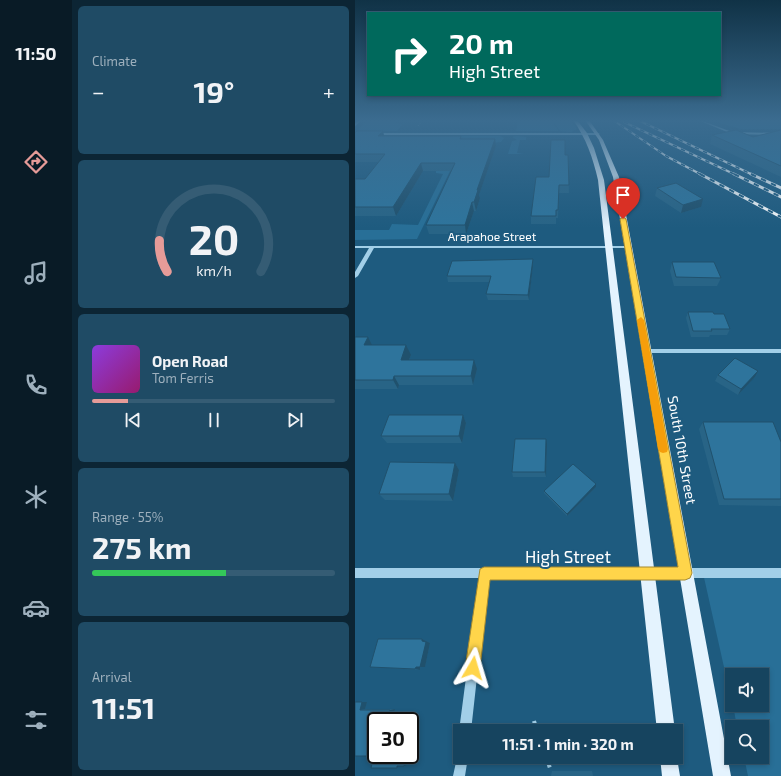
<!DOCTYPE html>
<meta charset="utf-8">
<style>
:root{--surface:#16445f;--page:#1f4b65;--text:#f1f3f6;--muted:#9eb0bd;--line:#355c74;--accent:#e69b98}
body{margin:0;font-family:"Exo 2",sans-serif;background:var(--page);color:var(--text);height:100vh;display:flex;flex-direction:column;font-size:15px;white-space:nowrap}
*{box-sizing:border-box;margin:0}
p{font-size:13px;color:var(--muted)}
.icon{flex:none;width:22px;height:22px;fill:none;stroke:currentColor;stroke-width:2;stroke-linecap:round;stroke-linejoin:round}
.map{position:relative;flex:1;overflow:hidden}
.side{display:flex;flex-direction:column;gap:6px;padding:6px;background:#0c2534;width:283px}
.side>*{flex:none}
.top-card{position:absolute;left:12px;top:12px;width:354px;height:84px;border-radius:0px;box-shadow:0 2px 6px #0003,0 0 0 1px var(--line);background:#00695c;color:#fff;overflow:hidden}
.buttons{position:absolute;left:370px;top:668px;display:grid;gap:8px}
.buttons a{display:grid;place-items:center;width:44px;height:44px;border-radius:0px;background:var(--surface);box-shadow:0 2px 6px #0003,0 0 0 1px var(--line);font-size:20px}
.speed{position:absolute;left:12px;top:712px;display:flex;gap:8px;font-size:20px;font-weight:700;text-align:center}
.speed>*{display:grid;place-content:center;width:52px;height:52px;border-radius:50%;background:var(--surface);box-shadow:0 2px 6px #0003,0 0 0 1px var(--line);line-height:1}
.speed .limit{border:2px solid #111;border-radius:6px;background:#fff;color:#111}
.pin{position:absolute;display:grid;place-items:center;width:34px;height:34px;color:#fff;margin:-41px -17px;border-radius:50% 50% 50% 0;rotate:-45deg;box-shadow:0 0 4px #0007}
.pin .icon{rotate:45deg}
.me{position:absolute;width:44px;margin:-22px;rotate:7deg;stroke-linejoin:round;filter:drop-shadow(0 0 3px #0008)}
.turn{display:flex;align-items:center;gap:14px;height:84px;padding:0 16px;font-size:18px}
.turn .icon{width:52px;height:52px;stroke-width:2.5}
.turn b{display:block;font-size:28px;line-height:34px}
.big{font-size:30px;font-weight:700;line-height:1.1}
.side .tile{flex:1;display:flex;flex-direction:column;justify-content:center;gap:6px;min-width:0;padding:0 14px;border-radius:6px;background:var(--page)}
.side .dial{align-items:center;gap:0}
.dial svg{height:104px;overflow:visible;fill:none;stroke:var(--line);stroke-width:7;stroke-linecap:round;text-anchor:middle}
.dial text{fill:var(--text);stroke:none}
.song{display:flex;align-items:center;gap:12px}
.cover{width:48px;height:48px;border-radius:6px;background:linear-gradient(135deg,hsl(270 70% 55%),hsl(320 70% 35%))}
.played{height:4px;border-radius:2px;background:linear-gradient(90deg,var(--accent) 15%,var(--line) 15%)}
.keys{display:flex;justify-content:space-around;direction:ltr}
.heat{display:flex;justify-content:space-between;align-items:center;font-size:22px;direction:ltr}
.charge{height:6px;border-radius:3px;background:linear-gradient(90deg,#34c759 55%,var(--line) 0)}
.trip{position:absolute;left:98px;top:724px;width:230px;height:40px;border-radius:0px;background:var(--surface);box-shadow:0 2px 6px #0003,0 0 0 1px var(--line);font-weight:700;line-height:40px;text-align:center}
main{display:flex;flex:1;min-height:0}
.tab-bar{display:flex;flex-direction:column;width:72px;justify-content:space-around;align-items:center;background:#091b26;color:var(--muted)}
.tab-bar .icon{width:28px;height:28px}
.tab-bar .selected{color:var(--accent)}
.tab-bar b{font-size:18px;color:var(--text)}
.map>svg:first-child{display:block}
.green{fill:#286f97}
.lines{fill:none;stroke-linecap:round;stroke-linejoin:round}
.path-far1{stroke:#a2cfe8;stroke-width:1;stroke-dasharray:1 1.5;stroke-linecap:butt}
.path{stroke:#a2cfe8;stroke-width:4;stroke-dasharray:3 5;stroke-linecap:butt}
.minor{fill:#a2cfe8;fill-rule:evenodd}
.major{fill:#e4f3fe;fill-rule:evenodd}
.rail-far1-casing{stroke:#fff;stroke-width:2}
.rail-casing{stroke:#fff;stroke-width:3}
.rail-far1{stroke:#1e5b7f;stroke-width:1.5;stroke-dasharray:4.5;stroke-linecap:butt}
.rail{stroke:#1e5b7f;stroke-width:2;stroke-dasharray:5.5;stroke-linecap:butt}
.wall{fill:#286486}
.shaded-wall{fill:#20516d}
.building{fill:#2e749c;stroke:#20516d}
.route{fill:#ffd54a;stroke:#a68a30}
.slow{fill:#f59e0b}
.labels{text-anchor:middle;stroke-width:4;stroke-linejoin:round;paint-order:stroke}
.far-street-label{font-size:12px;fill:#fff;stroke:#1e5b7f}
.street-label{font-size:14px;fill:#fff;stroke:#1e5b7f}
.near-street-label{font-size:17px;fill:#fff;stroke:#1e5b7f}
</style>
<main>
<nav class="tab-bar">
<b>11:50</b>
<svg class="icon selected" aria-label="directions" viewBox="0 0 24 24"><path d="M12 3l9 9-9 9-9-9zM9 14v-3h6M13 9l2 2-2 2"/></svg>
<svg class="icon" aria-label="music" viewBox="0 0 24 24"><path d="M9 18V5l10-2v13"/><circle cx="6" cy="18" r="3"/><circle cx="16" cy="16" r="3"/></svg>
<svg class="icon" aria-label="phone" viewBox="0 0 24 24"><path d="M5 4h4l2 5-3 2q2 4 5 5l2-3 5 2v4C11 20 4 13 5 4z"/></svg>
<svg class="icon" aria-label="climate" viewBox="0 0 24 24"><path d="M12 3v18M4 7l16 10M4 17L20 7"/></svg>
<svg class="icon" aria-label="car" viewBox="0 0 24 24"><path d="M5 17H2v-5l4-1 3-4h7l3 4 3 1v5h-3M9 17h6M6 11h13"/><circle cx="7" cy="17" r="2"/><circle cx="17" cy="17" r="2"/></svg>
<svg class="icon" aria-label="filters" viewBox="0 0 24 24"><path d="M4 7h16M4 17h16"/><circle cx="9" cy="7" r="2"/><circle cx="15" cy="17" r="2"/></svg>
</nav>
<section class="side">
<div class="tile"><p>Climate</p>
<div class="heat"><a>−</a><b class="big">19°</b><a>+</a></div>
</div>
<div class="tile dial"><svg viewBox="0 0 100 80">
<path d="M14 69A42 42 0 1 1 86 69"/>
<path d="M14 69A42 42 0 0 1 8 45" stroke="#e69b98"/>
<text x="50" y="56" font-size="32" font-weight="700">20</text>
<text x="50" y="72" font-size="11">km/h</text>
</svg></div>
<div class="tile">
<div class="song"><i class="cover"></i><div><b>Open Road</b><p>Tom Ferris</p></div></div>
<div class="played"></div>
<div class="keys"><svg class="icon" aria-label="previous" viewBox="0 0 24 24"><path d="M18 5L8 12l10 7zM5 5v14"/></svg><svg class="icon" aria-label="pause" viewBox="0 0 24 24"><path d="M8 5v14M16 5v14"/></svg><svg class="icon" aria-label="next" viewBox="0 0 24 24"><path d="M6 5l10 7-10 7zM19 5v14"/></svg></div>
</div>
<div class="tile"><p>Range · 55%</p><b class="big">275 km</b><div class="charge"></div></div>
<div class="tile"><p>Arrival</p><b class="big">11:51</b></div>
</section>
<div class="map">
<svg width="426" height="776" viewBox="0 0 426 776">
<rect width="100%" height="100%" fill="#1e5b7f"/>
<!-- green -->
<path class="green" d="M 13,120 L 41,120 L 40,122 L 47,125 L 42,131 L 2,130 Z
M 166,120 L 196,120 L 204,131 L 161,131 L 163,121 L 166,121 Z
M 197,120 L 215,120 L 222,129 L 216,132 L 205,131 Z
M 355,120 L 426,120 L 426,129 L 386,129 Z
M 12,136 L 145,136 L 149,138 L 146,142 L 137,143 Z
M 162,136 L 171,137 L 171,140 L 165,140 L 162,153 L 169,154 L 153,154 L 157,141 L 162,140 L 157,137 Z
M 81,171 L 95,171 L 62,239 L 0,240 L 0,230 L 34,230 L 37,224 L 63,225 L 88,174 L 81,173 Z
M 348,573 L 426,573 L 426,776 L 393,776 L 389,757 L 407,757 L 407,727 L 382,727 L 378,705 L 407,705 L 407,675 L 377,675 L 377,703 Z"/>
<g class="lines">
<!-- path-far1 -->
<path class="path-far1" d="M 63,126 L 68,120"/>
<!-- path -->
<path class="path" d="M 179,721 L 182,731
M 191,757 L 195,768"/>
<!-- minor -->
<path class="minor" d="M 343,120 L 345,120 L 377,132 L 426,133 L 426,135 L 377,134 Z
M 0,133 L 243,133 L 245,134 L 243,135 L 0,135 Z
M 0,246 L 273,246 L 275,247 L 273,248 L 19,248 L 3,276 L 0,278 L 0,272 L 14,248 L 0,248 Z
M 289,349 L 426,349 L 426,353 L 289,353 L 288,351 Z
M 0,568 L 426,568 L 426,578 L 133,578 L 116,731 L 105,731 L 105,734 L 104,731 L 124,578 L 0,578 Z
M 105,752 L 105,757 L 113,757 L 110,776 L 98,776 L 103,753 Z"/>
<!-- major -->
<path class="major" d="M 3,120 L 7,120 L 0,126 L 0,123 Z
M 218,120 L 222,120 L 232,133 L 239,148 L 249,180 L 320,731 L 302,731 L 243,180 C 238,158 231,138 218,120 Z
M 230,120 L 234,120 L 248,140 L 264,177 L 376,776 L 358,776 L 258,177 L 244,140 Z
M 321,752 L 325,776 L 307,776 L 305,757 L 321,757 Z"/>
<defs>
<path id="rail-far1" d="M 258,120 L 311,156 L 347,175
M 283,120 L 398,175
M 269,122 L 381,175"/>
<path id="rail" d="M 345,174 L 426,217
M 379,174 L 426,197
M 396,174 L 426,188"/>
</defs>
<!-- rail-far1 casing -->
<use href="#rail-far1" class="rail-far1-casing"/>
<!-- rail casing -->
<use href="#rail" class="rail-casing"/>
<!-- rail-far1 -->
<use href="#rail-far1" class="rail-far1"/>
<!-- rail -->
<use href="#rail" class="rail"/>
</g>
<!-- wall -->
<path class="wall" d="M 426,130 L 426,177 L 355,144 L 357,135 L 398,137 Z
M 0,133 L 29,136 L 106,136 L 107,139 L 140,139 L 141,146 L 124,195 L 125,198 L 121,211 L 119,211 L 111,234 L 74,234 L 71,225 L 97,171 L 68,171 L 41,216 L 0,216 L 0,179 L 10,179 L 23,162 L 0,162 Z
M 210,155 L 213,155 L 214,193 L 204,193 L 203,218 L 201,218 L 201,224 L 176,224 L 176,216 L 194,177 Z
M 302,188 L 346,207 L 326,213 L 300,196 Z
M 178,259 L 178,265 L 174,300 L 133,300 L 131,294 L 134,282 L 93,282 L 92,276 Z
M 317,262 L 366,278 L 362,286 L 319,286 L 315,271 Z
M 333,312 L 359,314 L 375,329 L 372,335 L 355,335 L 354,337 L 336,337 L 331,318 Z
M 0,337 L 17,345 L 56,355 L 54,360 L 122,369 L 118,385 L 44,385 L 43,389 L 0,389 Z
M 403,371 L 400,377 L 383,395 L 360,381 L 363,375 Z
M 108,415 L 111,423 L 107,443 L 32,443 L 26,436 Z
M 348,422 L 426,442 L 426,506 L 364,505 L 344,429 Z
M 192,444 L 191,477 L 158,477 L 157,472 Z
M 100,463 L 104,470 L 98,501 L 30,500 L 24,494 Z
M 241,487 L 212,516 L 189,493 L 189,491 Z
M 67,639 L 75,643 L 70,667 L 65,667 L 65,670 L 15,667 Z
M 0,702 L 12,702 L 10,709 L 40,709 L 38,716 L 57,716 L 56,720 L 63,720 L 54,764 L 46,766 L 19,756 Z
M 197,771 L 237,771 L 238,776 L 196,776 Z"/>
<!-- shaded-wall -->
<path class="shaded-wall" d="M 28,131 L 30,139 L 23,136 Z
M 140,139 L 141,146 L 124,195 L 125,198 L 121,211 L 119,202 L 122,190 Z
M 66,163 L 68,171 L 41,216 L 38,207 Z
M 348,199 L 346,207 L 326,213 L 328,205 Z
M 117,202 L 119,211 L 111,234 L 110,225 Z
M 178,259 L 178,265 L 174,300 L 173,295 Z
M 13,337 L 18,347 L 9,345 Z
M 51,345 L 56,355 L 50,369 L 46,360 Z
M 119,360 L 122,369 L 118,385 L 116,376 Z
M 403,371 L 400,377 L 383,395 L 386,389 Z
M 39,376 L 44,385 L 43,389 L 38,380 Z
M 108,415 L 111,423 L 107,443 L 104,436 Z
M 191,439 L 192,444 L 191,477 L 190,472 Z
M 100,463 L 104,470 L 98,501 L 94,494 Z
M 241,484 L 241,487 L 212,516 L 212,514 Z
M 67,639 L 75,643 L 70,667 L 65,667 Z
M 61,667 L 65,667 L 65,670 L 60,669 Z
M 7,702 L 12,702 L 10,709 L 5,710 Z
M 40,709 L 38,716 L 33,717 L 35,710 Z
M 57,716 L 56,720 L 52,720 L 52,717 Z
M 58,720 L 63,720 L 54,764 L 49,766 L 51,755 L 55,755 L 55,737 Z"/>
<!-- building -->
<path class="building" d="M 381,130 L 398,137 L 426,130 L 426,166 L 357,135 Z
M 2,131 L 28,131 L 23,136 L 106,136 L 105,139 L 140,139 L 122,190 L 123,190 L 119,202 L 117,202 L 110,225 L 71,225 L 100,163 L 66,163 L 38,207 L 0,207 L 0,179 L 10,179 L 30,154 L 0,154 L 0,133 Z
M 196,140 L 210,140 L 210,155 L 213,155 L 214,185 L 204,185 L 203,210 L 201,210 L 201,216 L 176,216 L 181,177 L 194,177 Z
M 321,183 L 348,199 L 328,205 L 302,188 Z
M 178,259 L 173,295 L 131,294 L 136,276 L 92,276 L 97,261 Z
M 317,262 L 359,262 L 366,278 L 321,277 Z
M 333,312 L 358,312 L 359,314 L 369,314 L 375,329 L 356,329 L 357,331 L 338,331 Z
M 0,337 L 13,337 L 9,345 L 51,345 L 46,360 L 119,360 L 116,376 L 39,376 L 38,380 L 0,380 Z
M 380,358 L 403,371 L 386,389 L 363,375 Z
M 34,415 L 108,415 L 104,436 L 26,436 Z
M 348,422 L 418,422 L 426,442 L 426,499 L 369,499 Z
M 160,439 L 191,439 L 190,472 L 157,472 Z
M 35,462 L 100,463 L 94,494 L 24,494 Z
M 218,464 L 241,484 L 212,514 L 189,491 Z
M 23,639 L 67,639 L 67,641 L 71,642 L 65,667 L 61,667 L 60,669 L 15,667 Z
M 0,702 L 7,702 L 5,710 L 35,710 L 33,717 L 52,717 L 52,720 L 58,720 L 55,737 L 55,721 L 21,721 L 21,755 L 51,755 L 49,766 L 42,766 L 42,768 L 16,768 L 19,756 L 0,756 Z"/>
<!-- sky -->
<linearGradient id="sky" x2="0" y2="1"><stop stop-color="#103246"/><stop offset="0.53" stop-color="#3b6c90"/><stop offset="1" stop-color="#3b6c90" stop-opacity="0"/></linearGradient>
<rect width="426" height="228" fill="url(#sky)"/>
<!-- route -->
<path class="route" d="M 268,217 L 271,219 L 337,573 L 335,578 L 330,580 L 135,580 L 125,668 L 123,674 L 118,676 L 112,674 L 110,668 L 125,569 L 129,567 L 323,567 L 265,219 Z"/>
<!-- slow -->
<path class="slow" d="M 286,317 L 289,320 L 313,449 L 312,452 L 308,453 L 305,452 L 303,449 L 282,320 Z"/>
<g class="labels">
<!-- far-street labels -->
<g class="far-street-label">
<text x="137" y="241">Arapahoe Street</text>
</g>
<!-- street labels -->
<g class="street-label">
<text transform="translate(327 450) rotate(80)" y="5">South 10th Street</text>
</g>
<!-- near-street labels -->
<g class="near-street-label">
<text x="213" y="563">High Street</text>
</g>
</g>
</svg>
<div class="buttons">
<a><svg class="icon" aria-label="sound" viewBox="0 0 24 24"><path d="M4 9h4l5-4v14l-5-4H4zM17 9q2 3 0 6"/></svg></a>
<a><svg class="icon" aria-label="search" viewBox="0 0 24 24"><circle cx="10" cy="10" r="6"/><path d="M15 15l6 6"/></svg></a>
</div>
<div class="speed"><div class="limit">30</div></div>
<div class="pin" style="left:268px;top:219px;background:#d93025"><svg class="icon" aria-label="arrive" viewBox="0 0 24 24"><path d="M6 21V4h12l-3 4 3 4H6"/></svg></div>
<svg class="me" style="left:118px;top:668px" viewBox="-20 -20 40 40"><path d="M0-17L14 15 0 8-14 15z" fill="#ffd54a" stroke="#fff" stroke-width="4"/></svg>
<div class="trip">11:51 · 1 min · 320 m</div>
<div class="top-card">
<div class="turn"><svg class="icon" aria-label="right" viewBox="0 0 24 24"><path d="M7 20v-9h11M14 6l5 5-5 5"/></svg><div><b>20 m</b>High Street</div></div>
</div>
</div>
</main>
